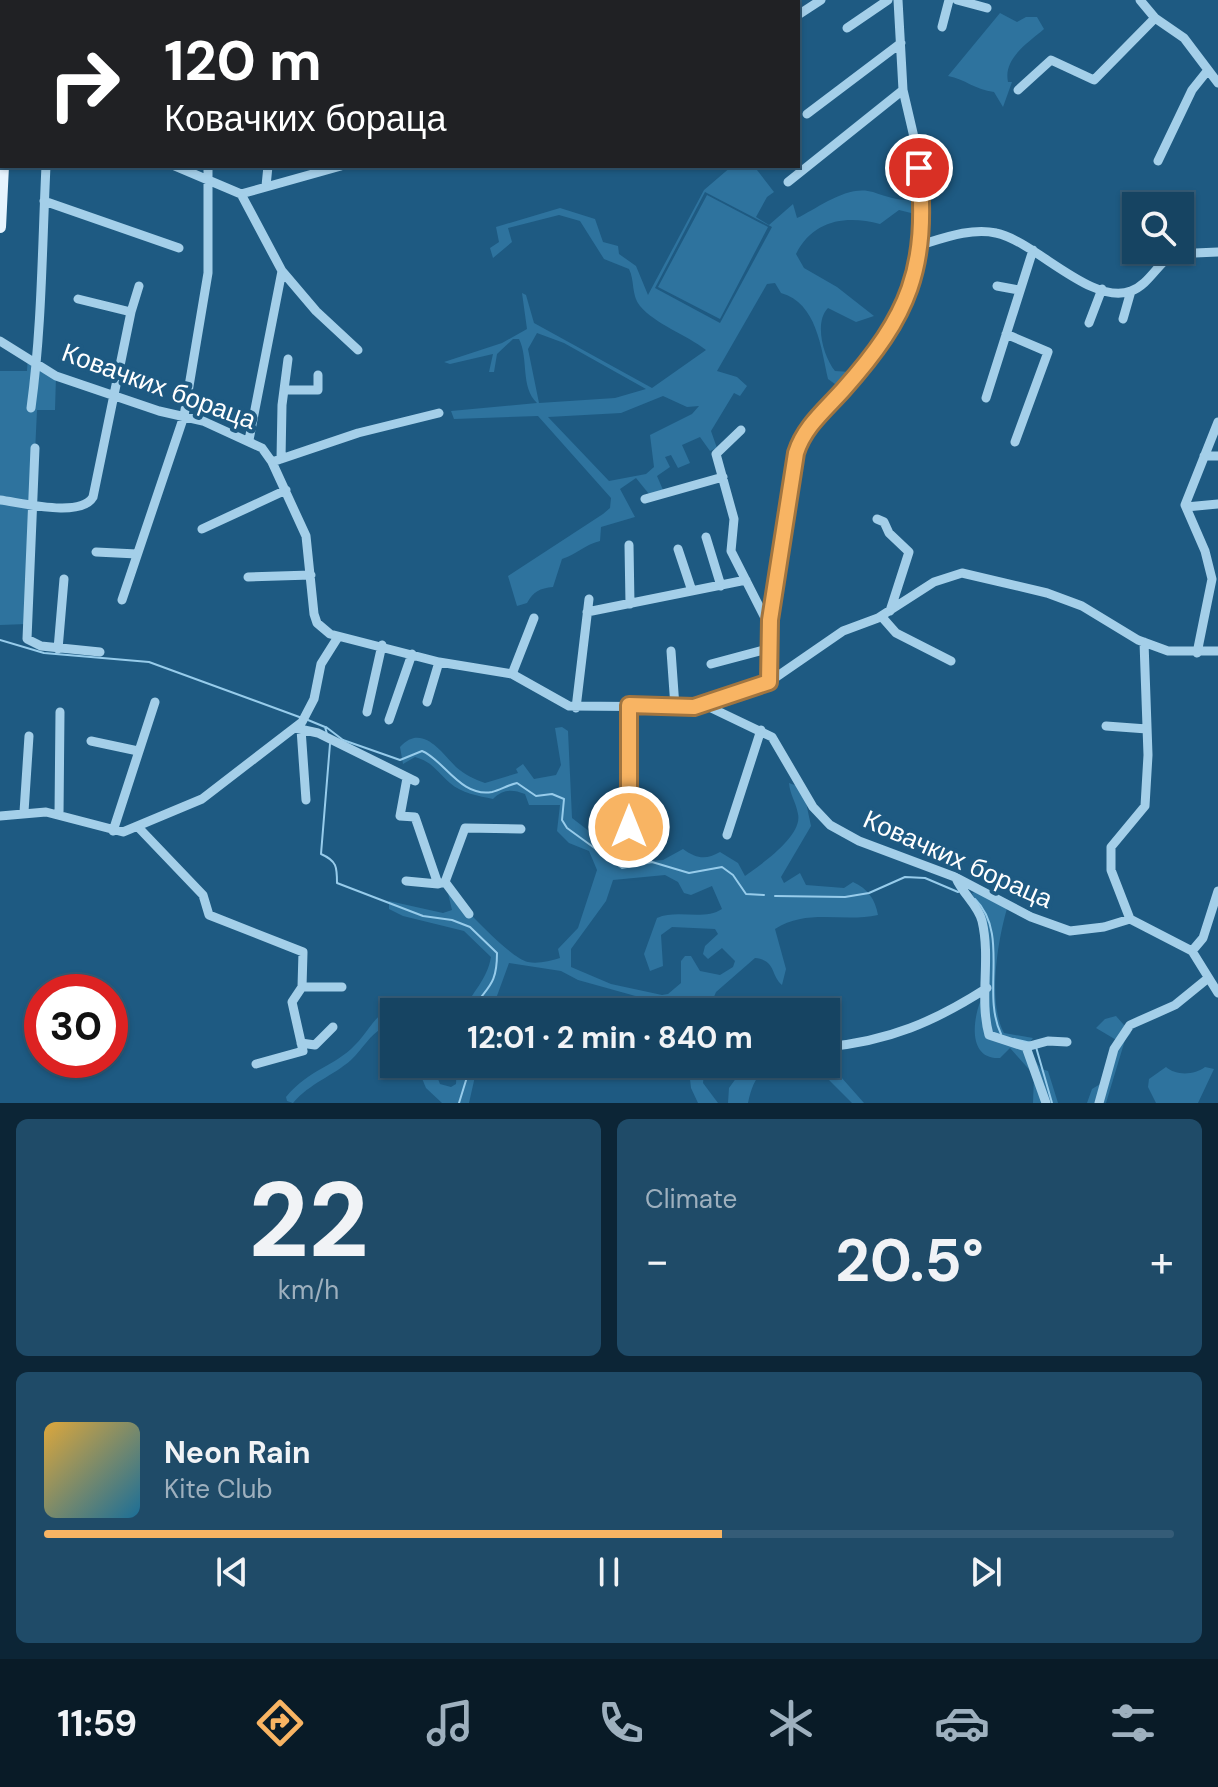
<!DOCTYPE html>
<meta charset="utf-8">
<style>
:root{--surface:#164462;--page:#1f4b68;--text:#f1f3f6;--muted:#9eb0be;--line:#355c77;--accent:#f8b463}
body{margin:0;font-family:"DM Sans",sans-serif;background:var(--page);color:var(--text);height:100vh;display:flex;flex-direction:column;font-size:30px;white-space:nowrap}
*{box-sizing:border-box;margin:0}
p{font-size:26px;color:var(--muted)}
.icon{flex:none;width:44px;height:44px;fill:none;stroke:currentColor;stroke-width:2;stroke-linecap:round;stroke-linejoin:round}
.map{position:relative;height:1103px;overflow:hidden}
.side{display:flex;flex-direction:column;gap:16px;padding:16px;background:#0c2536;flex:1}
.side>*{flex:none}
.hud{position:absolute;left:0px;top:0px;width:800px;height:168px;box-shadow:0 2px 6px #0004,0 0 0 2px var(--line);background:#202124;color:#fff;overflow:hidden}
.buttons{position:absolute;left:1122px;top:192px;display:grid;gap:16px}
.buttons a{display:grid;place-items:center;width:72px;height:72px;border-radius:0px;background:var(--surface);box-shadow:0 2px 6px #0004,0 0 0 2px var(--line);font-size:40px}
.speed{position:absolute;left:24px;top:974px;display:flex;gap:16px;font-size:40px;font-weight:700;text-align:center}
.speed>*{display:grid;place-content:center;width:104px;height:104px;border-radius:50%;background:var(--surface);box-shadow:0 2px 6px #0004,0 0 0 2px var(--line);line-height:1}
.speed .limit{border:12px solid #d22;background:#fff;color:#111}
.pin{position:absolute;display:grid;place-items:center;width:68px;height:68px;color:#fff;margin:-34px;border:4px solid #fff;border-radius:50%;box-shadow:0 2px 8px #0007}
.me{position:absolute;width:88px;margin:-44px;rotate:0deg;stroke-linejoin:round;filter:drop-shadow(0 0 6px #0008)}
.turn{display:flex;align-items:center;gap:28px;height:168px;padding:0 32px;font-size:36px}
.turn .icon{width:104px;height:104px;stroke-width:2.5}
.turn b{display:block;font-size:56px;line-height:68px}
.big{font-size:60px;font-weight:700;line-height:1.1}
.side .widget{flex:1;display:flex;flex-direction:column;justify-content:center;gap:12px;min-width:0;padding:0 28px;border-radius:12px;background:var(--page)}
.side .dial{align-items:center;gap:0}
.dial b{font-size:104px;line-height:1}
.song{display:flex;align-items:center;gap:24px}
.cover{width:96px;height:96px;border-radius:12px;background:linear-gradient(135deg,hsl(40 70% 55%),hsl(200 70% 35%))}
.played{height:8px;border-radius:4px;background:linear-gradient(90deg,var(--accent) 60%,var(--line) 60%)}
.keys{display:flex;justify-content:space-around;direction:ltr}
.heat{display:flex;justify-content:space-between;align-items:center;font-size:44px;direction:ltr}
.side .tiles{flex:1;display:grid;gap:16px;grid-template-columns:1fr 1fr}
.widget:last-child{grid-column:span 2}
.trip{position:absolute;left:380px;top:998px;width:460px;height:80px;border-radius:0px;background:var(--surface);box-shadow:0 2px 6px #0004,0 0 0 2px var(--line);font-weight:700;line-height:80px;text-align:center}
.tabs{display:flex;height:128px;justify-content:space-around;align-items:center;background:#091b27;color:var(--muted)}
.tabs .icon{width:56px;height:56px}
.tabs .active{color:var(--accent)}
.tabs b{font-size:36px;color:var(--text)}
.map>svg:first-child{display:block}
.green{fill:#2e739e;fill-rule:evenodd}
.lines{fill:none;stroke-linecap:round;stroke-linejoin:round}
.stream{stroke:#97cceb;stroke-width:2}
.minor{stroke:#a4cfe9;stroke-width:9}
.major{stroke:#e7f4fe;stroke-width:12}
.route-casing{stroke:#a17540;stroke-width:20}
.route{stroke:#f8b463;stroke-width:14}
.labels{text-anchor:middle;stroke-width:8;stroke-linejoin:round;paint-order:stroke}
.street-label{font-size:26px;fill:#fff;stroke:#1e5a82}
</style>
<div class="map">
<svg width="1218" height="1103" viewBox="0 0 1218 1103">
<rect width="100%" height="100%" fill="#1e5a82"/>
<!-- green -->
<path class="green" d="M 487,0 L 742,0 L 743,2 L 488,2 Z
M 1000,13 L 1017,22 L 1026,17 L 1037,17 L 1044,29 C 1028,43 1003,58 1008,82 L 1012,82 L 1003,107 L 994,92 C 975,90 965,79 948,76 Z
M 732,166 L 761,166 L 757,170 L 774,192 L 767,197 L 756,217 L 769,225 L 793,204 L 797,218 C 818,208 848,184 873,192 C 888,197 898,201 915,200 L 919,209 L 915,214 L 899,210 L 880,224 C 846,215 813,220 796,254 L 804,268 L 837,287 L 874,316 L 856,322 L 828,308 C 814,322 823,356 835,371 L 851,372 L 839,387 L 828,379 C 821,348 817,303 781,293 L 775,283 L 767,284 L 717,371 L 737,377 L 747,386 L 740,396 L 734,393 L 711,431 L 717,448 L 710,451 L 700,437 L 682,445 L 690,463 L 678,468 L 671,455 L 665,457 L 670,467 L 657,476 L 663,490 L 649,494 L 636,478 L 620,489 L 635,517 L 601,527 L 600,541 C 584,545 577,554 562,559 L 553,587 C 540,588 533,592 527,603 L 517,606 L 508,576 L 603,514 L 610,508 L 611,498 L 538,416 L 454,419 L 451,411 L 537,403 C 520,387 529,359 519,339 L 513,339 L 497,354 L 494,372 L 489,372 L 493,354 L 450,364 L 444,362 L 502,343 L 527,329 L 522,293 L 526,295 L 534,323 L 652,388 L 706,350 C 687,335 655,324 640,306 C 631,295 635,281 629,269 L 604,259 L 580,221 L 559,215 L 508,228 L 512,242 L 493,258 L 490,248 L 499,242 L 496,227 L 560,208 L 595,219 L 603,242 L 618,246 L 619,254 L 636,266 L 648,295 L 704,190 ZM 705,192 L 772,227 L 720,323 L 655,288 ZM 537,333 L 564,343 L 646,389 L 615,398 L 539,403 L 528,349 ZM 663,396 L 687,407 L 699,406 L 692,414 L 650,435 L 654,467 L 646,474 L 609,481 L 548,417 L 621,413 Z
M 707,195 L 768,227 L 720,319 L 658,287 Z
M 28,356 L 56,376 L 55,410 L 37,410 L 27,624 L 0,625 L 0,371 L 27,371 Z
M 562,727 L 568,731 L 572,818 L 624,858 L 637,862 L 663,860 L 683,849 C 697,859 706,860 720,852 L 738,863 L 745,876 C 760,865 803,836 798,814 C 796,802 790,795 789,783 L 803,788 L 811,826 L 781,877 L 784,883 L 800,873 L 806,885 L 844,888 L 853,882 C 868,889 875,899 878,915 C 843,923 808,908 775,929 L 786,969 L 782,985 C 770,974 776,960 755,958 L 716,992 L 711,1004 L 657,1002 L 578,980 L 561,971 L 509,963 L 494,1004 L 501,1012 L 488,1008 L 483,1012 L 463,1012 C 472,992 487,980 491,957 L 464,931 L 403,916 L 389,909 L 389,901 L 443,913 L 452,910 L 447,889 C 461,904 509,958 528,962 C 538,964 550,961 560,958 L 558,949 L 578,928 L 597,870 L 589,851 L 569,843 L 557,831 L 560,805 L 529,805 L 525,794 C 512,789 503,789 493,799 C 479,796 461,793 450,783 C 437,772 433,762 415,757 L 403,764 L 400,747 C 422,723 441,752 456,767 C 465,775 474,779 485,783 L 518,773 L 516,769 L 523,764 L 534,779 L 556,775 L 561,765 L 555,728 ZM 665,875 L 678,882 L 684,893 L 691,895 L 712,886 L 722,909 C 704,921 677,909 657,918 L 644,954 L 650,971 L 663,966 L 661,935 L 672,927 L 715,929 L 718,934 L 705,946 L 703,954 L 708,959 L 722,948 L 735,961 L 733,967 L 720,975 L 700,971 L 691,956 L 685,956 L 681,961 L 681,983 L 668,994 L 662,995 L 611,984 L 571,967 L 571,949 L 606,901 L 613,880 Z
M 984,889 L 1008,905 C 998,938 987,1002 1004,1033 L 1033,1038 L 1026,1047 L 1041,1069 L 1048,1071 L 1058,1103 L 1033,1103 L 1034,1075 L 1010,1048 L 1000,1058 C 963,1060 974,1007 987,988 L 981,917 L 972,893 Z
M 384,1012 L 394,1020 L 394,1036 L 384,1027 C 369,1035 363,1049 351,1060 C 333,1076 310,1083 293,1103 L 287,1101 L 286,1097 C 309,1069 334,1067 355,1045 C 366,1034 372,1021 384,1012 Z
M 1116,1016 L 1131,1033 L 1125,1040 L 1106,1103 L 1087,1103 L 1092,1089 L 1107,1080 L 1118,1041 L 1096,1028 L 1105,1019 Z
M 826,1060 L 864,1103 L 852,1103 L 818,1069 L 816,1064 L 826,1064 Z
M 416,1064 L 432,1064 L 440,1084 L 451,1087 L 456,1084 L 457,1064 L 483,1064 L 476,1072 L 469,1103 L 442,1103 L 426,1088 Z
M 724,1064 L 774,1064 C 757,1072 752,1085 748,1103 L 728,1103 L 729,1088 L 737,1077 Z
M 696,1066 L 704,1072 L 703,1083 L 718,1103 L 698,1103 L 691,1088 L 689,1070 Z
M 1166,1067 C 1176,1076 1195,1075 1205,1067 L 1214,1069 L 1198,1103 L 1156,1103 L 1148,1087 L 1149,1079 Z"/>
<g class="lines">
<!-- stream -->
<path class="stream" d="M 0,640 L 44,653 L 149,662 L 302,718
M 308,720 L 325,727 L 327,734
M 326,727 L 343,740 L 400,760 L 422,751 C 443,759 461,798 492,792 C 500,790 508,785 517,783 L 536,796 L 552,794 L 564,799 L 562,820 L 567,828 L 622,868 L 652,862 L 689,873 L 722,867 L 733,875 L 746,894 L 764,895
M 330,744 L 321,854 C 337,861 337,867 337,883 L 423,916 L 452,920 L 470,927 L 497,953 C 497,988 486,986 471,1012
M 775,896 L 845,897 L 869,893 L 905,877 L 925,878 L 958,892
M 975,899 C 1010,934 981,993 1001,1034
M 1014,1039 L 1031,1043
M 1036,1047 L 1052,1103
M 459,1103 L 471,1064"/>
<!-- minor -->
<path class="minor" d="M 478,0 L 478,2
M 957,0 L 987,8
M 1140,0 L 1155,18 L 1184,38 L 1218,83
M 216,2 L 217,0
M 798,15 L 821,0
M 942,27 L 949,0
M 847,28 L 888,0
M 1018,90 L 1051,60 L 1094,80 L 1155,18
M 807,114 L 901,43
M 0,139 L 2,140
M 1158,161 L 1192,90 L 1208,70
M 175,166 L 241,194 L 341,166
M 788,182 L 903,90
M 266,186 L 268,166
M 241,194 L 282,271 L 316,311 L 358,350
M 44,201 L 179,248
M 917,246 C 941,239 971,227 996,233 C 1035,241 1091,306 1131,291 C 1148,285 1157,265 1172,254 L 1218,252
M 997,286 L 1019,290
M 131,312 L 139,286
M 1123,319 L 1131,291
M 1089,323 L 1102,289
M 1006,334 L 1048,352 L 1015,442
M 0,341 L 56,376 L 159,411 L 203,421 L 262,448 L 272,462 L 306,536 L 314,614 L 317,623 L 330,634 L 439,662 L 512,674 L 569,706 L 694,707 L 769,682 L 843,631 L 878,618 L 934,582 L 962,573 L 1047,593 L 1082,606 L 1138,640 L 1168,651 L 1218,651
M 284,390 L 318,390 L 318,375
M 986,398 L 1033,250
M 31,408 C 42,327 42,248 46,166
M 741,430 L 716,454 L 734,519 L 731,551 L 764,616 L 770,620
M 249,440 L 282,271
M 35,448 L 27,639 L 41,646 L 100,652
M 1204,456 L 1218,456
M 281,459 L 282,405 L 288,359
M 272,462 L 358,433 L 439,413
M 645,499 L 723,477
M 0,500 C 23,503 81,518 93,497 L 131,312 L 78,299
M 1186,507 L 1218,504
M 877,519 L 884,522 L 889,533 L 909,552 L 890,611
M 202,529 L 286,490
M 706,537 L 721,586
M 629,545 L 630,604
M 678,549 L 692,591
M 96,552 L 137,554
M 248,577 L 311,575
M 122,600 L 184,416 L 208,273 L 208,166
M 587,612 L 746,580
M 881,616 L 896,633 L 951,661
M 58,649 L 64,579
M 671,651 L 675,707
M 1197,653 L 1212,579 L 1205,551 L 1185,505 L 1218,422
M 711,664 L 771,648
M 512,674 L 534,618
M 769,682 L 774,587 L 800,441 L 888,336 L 911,291 L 923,209 L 917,150 L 903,90 L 898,0
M 427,702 L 439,662
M 705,705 L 772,737 L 813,807 L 830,825 L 859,841 L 955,877 L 1031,917 L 1070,931 L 1104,927 L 1130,919 L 1192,951 L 1218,993
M 576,708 L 589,599
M 367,712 L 382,645
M 389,720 L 412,654
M 1106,726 L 1147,729
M 295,728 L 318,733 L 415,781
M 301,729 L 306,800
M 91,741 L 138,751
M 407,778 L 400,816 L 415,817 L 438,884 L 445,882 L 465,828 L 521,829
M 24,812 L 29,736
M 59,815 L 60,712
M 0,816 L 46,812 L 123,832 L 202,799 L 302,722 L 314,699 L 321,664 L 338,637
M 138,827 L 203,895 L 209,915 L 303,952 L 302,987 L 292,1002 L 303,1051 L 256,1064
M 629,827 L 629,705
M 113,831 L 155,702
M 727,835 L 761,730
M 956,878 C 962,893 978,905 982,921 C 991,959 979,999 989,1035 L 1026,1047 L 1046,1103
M 406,881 L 438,884
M 445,882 L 469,914
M 1130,919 L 1111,870 L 1111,847 L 1145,806 L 1148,755 L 1144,642
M 1192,951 L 1203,938 L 1218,891
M 302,987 L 342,987
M 301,1043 L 315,1045 L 333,1027
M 826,1047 C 889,1041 934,1022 987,988
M 1026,1047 L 1048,1041 L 1067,1042
M 743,1070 L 752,1064
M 1099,1103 L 1114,1049 L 1130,1025 L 1175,1005 L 1207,979"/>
<!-- major -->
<path class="major" d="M 10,2 L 10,0
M 0,227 L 3,166"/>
</g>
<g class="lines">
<defs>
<path id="route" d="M 629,827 L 629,705 L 694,707 L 769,682 L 770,620 L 796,453 C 804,427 825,410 843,390 C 910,315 928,268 919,168"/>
</defs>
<!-- route casing -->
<use href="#route" class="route-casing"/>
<!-- route -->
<use href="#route" class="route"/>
</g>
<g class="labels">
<!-- street labels -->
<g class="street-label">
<text transform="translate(159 386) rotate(20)" y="9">Ковачких бораца</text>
<text transform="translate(958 859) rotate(24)" y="9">Ковачких бораца</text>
</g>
</g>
</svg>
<div class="buttons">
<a><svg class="icon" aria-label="search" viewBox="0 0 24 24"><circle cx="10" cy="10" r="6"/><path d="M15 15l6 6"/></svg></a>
</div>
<div class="speed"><div class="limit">30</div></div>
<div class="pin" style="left:919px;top:168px;background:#d93025"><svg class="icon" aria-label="arrive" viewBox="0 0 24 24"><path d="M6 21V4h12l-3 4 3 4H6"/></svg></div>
<svg class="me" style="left:629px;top:827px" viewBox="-20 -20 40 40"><circle r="17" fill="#f8b463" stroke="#fff" stroke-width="3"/><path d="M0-11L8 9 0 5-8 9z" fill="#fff"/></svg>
<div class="trip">12:01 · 2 min · 840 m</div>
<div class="hud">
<div class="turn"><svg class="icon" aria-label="right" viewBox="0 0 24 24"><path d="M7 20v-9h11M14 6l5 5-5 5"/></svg><div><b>120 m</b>Ковачких бораца</div></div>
</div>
</div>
<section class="side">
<div class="tiles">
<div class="widget dial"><b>22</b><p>km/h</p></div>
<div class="widget"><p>Climate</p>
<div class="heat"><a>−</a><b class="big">20.5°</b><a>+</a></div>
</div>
<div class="widget">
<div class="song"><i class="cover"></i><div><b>Neon Rain</b><p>Kite Club</p></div></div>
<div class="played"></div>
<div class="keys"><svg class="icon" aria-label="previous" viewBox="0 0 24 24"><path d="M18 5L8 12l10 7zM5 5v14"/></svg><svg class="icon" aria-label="pause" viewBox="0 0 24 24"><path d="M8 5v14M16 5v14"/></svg><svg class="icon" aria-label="next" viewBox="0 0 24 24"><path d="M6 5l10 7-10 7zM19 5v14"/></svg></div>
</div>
</div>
</section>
<nav class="tabs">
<b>11:59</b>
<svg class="icon active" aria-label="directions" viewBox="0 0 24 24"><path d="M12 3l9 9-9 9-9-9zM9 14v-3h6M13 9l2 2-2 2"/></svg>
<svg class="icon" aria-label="music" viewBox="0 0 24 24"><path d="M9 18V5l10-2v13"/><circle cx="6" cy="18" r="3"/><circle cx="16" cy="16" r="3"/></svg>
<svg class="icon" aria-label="phone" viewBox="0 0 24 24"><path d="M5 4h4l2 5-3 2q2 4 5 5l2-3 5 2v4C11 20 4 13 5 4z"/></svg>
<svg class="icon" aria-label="climate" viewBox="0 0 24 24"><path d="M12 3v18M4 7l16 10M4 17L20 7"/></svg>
<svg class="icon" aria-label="car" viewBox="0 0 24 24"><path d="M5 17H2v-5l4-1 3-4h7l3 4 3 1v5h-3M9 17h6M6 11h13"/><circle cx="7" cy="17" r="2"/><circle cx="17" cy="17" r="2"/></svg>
<svg class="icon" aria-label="filters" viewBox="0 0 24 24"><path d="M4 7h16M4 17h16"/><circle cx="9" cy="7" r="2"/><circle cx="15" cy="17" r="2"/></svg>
</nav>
